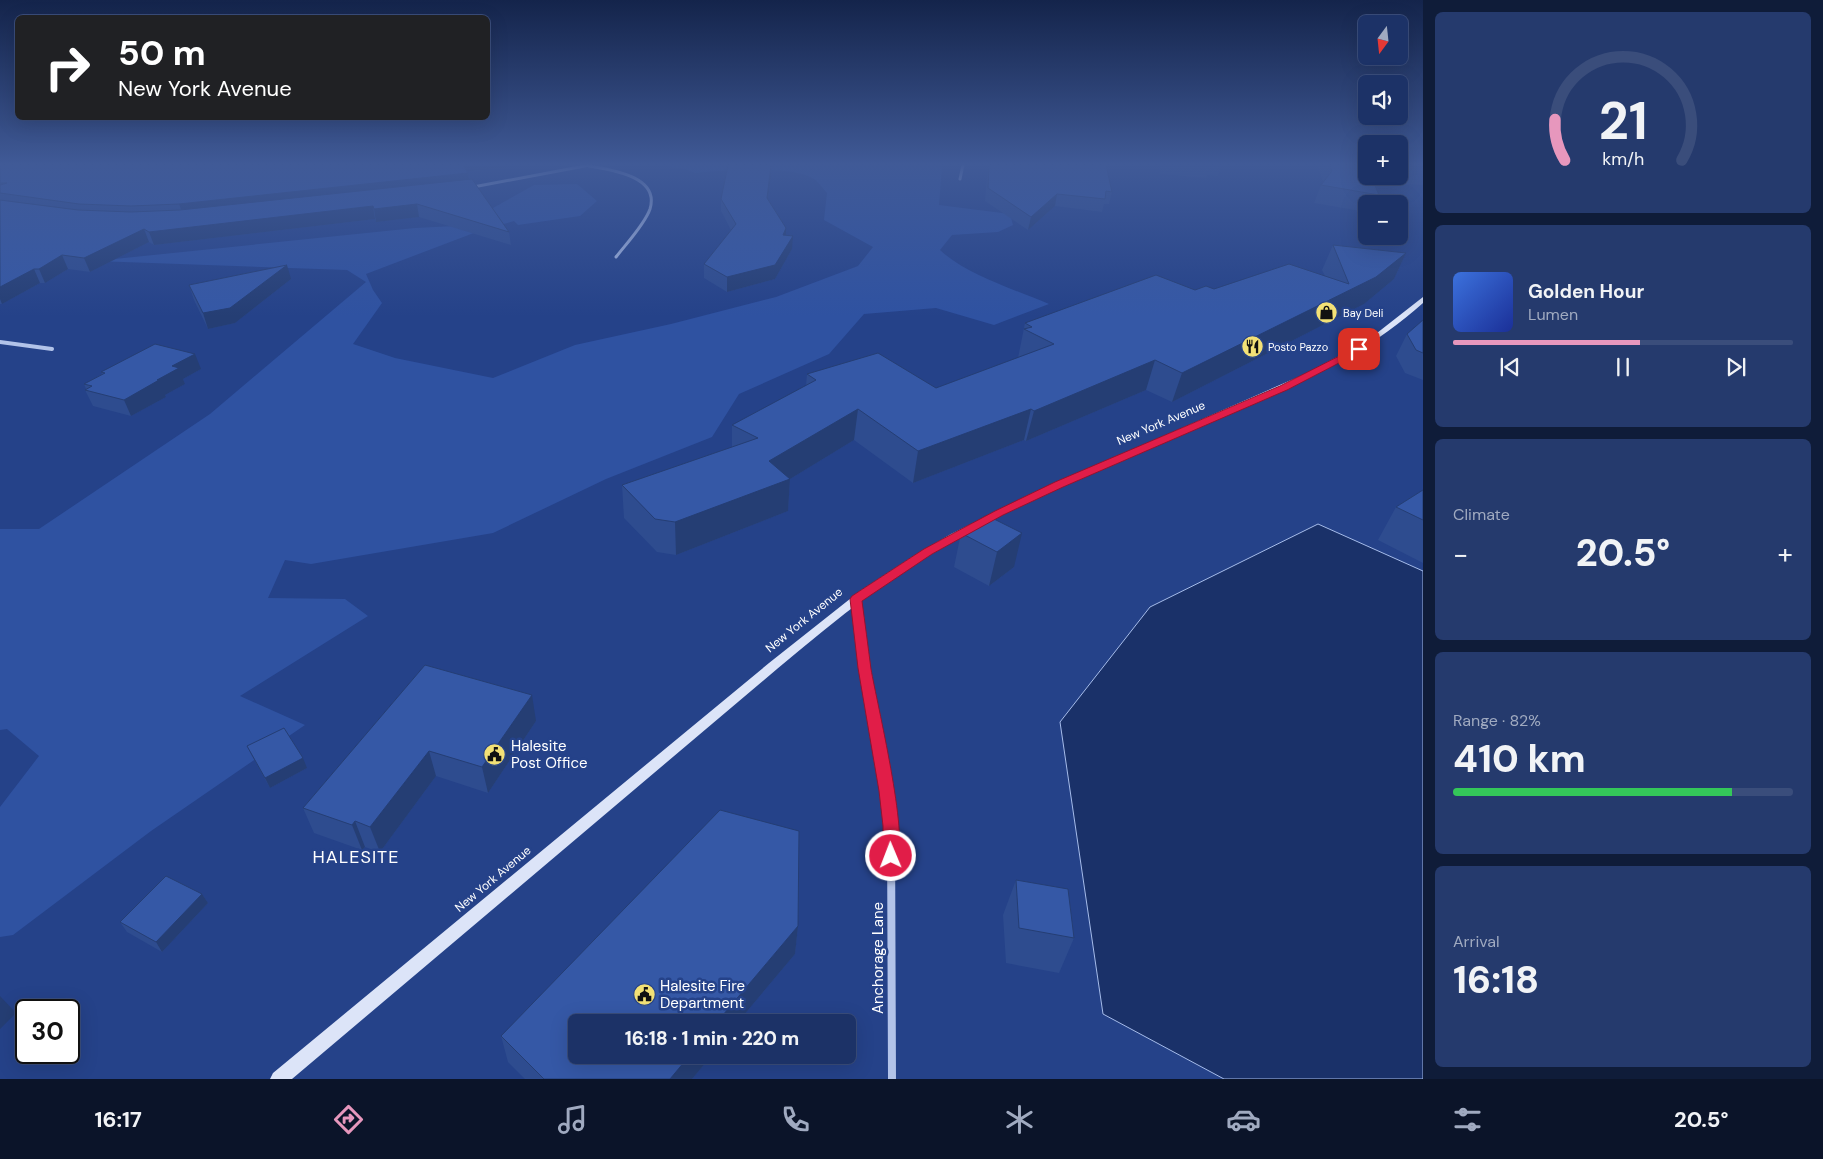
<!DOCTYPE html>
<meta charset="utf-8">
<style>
:root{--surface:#1c3267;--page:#253a6d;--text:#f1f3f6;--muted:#a0aac0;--line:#3a4d7b;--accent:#e797bd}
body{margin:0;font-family:"DM Sans",sans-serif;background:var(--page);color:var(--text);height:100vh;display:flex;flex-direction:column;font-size:19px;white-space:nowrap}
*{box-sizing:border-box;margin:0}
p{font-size:16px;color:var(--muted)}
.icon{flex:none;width:28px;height:28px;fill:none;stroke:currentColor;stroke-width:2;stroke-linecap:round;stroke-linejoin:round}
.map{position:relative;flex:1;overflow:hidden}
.drawer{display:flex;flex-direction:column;gap:12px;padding:12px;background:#0f1c39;width:400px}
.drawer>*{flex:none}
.guide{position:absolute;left:15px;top:15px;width:475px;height:105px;border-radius:8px;box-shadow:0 5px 20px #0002,0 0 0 1px var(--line);background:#202124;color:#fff;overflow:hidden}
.needle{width:32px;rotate:195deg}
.buttons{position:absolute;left:1358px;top:15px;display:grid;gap:10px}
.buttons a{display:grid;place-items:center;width:50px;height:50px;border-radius:8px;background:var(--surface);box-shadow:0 5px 20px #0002,0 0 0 1px var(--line);font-size:25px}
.speed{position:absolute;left:15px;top:999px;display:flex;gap:10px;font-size:25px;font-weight:700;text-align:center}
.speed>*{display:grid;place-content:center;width:65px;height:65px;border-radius:50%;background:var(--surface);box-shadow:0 5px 20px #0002,0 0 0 1px var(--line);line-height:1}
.speed .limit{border:2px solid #111;border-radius:8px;background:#fff;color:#111}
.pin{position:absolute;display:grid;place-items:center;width:42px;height:42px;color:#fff;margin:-21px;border-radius:10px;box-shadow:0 2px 8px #0006}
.me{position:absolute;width:55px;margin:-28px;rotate:359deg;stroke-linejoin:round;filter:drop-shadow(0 0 4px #0008)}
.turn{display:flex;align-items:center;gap:18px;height:105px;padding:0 20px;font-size:22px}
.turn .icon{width:65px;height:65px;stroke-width:2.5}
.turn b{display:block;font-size:35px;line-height:42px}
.big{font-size:38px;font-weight:800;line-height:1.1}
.drawer .widget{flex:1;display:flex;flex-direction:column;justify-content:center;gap:8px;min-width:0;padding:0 18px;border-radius:8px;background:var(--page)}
.drawer .dial{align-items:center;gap:0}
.dial svg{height:130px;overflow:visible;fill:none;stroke:var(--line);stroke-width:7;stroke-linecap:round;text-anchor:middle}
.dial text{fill:var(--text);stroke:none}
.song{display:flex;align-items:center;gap:15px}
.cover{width:60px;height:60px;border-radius:8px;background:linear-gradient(135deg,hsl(220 70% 55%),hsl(230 70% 35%))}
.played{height:5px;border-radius:2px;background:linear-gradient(90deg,var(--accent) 55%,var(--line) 55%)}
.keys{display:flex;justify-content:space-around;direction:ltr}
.heat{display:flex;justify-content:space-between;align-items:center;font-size:28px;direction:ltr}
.charge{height:8px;border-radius:4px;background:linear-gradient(90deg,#34c759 82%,var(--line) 0)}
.trip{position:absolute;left:568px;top:1014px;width:288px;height:50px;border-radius:8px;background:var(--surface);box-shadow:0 5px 20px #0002,0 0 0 1px var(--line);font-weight:800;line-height:50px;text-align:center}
.dock{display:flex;height:80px;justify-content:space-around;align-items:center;background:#0b1429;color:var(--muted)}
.dock .icon{width:35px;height:35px}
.dock .current{color:var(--accent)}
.dock b{font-size:22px;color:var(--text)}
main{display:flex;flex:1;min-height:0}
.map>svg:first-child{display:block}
.green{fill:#2f52a1}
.water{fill:#1a3169;stroke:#a6bcea}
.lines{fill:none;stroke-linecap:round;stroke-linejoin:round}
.street-far3{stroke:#b2c3e9;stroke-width:3}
.street-far2{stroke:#b2c3e9;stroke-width:4}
.street-far1{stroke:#b2c3e9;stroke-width:5.5}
.street{stroke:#b2c3e9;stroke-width:8}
.secondary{fill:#dce4f8;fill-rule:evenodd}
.wall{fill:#2e4c8f}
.shaded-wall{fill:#253e74}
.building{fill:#3558a6;stroke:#253e74}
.route{fill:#e11d48;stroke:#92132f}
.labels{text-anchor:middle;stroke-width:5;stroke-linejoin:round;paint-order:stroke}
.far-poi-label{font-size:11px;fill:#fff;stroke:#254289;text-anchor:start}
.street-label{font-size:12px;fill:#fff;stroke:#254289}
.near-poi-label{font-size:15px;fill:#fff;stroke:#254289;text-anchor:start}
.near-street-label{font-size:15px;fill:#fff;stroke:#254289}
.near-quarter-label{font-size:18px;letter-spacing:1px;fill:#fff;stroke:#254289}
</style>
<main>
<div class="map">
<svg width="1423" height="1079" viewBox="0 0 1423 1079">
<rect width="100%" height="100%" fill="#254289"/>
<!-- green -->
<path class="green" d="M 657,165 L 935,165 L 942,167 L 939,205 L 1010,214 L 1013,225 L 998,232 L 952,235 L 940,250 C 965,274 1016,290 1049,304 L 994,325 L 936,308 L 864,314 L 829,354 L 739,394 L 712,437 L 606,479 L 493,533 L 311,564 L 285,560 L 268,598 L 345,599 L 368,616 L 240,696 L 305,725 L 151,831 L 13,935 L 0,937 L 0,807 L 39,756 L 7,729 L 0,730 L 0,529 L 39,529 L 210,414 L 366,282 L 347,270 L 95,261 L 415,228 L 475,225 L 496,221 L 493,208 L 534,185 L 577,184 L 597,201 L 580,216 L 518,225 L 514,221 L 479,231 L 366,274 L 373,290 L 382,303 L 353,344 L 395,358 L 493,378 L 575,345 L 671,324 L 776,297 L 858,266 L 873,247 L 824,220 L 827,193 C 823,189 819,182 814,179 C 791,164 723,171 695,173 L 685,169 Z"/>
<!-- water -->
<path class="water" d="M 1318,524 L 1423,571 L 1423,1079 L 1224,1079 L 1103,1014 L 1060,722 L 1150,607 Z"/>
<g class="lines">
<!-- street-far3 -->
<path class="street-far3" d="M 589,166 C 611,170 660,176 650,209 C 645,224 626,244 616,257
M 960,179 L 963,165
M 473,187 L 590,165"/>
<!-- street-far2 -->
<path class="street-far2" d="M 0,342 L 52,349"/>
<!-- street-far1 -->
<path class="street-far1" d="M 856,600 L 865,668 L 887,797"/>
<!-- street -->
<path class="street" d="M 887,796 L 891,826 L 892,1079"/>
<!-- secondary -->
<path class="secondary" d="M 1423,297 L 1423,303 C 1363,357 1291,388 1218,419 C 1159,445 1100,470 1041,496 C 981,524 922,557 868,596 C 837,619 807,644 777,669 L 292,1079 L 270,1079 L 273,1073 L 769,663 L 860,591 L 912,557 L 951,534 L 1034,493 L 1305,374 L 1354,348 L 1377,333 Z"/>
</g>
<!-- wall -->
<path class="wall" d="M 0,165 L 518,165 L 518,166 L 468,172 L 469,179 L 509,232 L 511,245 L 419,217 L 376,222 L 375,219 L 154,245 L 149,242 L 90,272 L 68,269 L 45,283 L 40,283 L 2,304 L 0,304 Z
M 988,165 L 1106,165 L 1112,192 L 1109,204 L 1104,204 L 1102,212 L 1055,206 L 1028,230 L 985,201 Z
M 1160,165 L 1222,165 L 1218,176 L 1207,175 L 1206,178 L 1160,174 Z
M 1317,165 L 1366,165 L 1366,176 L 1399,176 L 1399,165 L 1423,165 L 1423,185 L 1374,182 L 1379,195 L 1376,204 L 1366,204 L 1366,212 L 1314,203 L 1321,185 L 1323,182 Z
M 771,176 L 768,199 L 786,228 L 786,235 L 792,249 L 775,279 L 727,292 L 704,278 L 704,264 L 731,230 L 721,211 L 721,199 Z
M 1333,245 L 1406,253 L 1394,279 L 1364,304 L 1172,402 L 1146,390 L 1026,441 L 1024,440 L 913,483 L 854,440 L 790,479 L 788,511 L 676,555 L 657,552 L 624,518 L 622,485 L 732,447 L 732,425 L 806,386 L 807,374 L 936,388 L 1018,358 L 1025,323 L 1195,290 L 1214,289 L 1325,276 L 1322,270 Z
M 291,279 L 235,323 L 208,329 L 194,300 L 189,285 Z
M 1423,320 L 1423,380 L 1405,373 L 1396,356 L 1407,334 Z
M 201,369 L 183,379 L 185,384 L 165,395 L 166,397 L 131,416 L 93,406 L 85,390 L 86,389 L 84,384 L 102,374 L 101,372 Z
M 1423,490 L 1423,563 L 1378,540 L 1396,507 Z
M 986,515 L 1014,567 L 989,586 L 954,567 L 961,533 Z
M 425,665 L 536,721 L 488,793 L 436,776 L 380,852 L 365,847 L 362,850 L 314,833 L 303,808 Z
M 247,746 L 307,768 L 270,788 L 252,756 Z
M 1016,880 L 1074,938 L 1059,973 L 1006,963 L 1003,915 Z
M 202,894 L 208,903 L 162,952 L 127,932 L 120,922 Z
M 798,926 L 795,954 L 738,1022 L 576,1022 L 576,1055 L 712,1055 L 692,1079 L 525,1079 L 508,1062 L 501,1036 Z"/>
<!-- shaded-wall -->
<path class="shaded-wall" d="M 461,165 L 518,165 L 518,166 L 462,172 Z
M 771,165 L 771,176 L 766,211 L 767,198 Z
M 468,173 L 470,185 L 184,217 L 179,204 Z
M 1057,194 L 1055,206 L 1028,230 L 1031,217 Z
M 417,204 L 419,217 L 376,222 L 374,209 Z
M 373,206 L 375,219 L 154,245 L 149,232 Z
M 786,228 L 786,241 L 783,235 Z
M 144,229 L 149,242 L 90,272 L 84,258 Z
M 793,236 L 792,249 L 775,279 L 727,292 L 727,277 Z
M 1406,253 L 1394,279 L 1364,304 L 1172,402 L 1182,373 Z
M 62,255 L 68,269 L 45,283 L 39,269 Z
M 287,265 L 291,279 L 235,323 L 208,329 L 203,313 Z
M 34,269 L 40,283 L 2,304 L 0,299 L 0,287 Z
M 195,354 L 201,369 L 183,379 L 185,384 L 165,395 L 166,397 L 131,416 L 124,400 L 157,380 L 172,366 Z
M 1155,360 L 1146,390 L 1026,441 L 1034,411 Z
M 858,409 L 854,440 L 790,479 L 788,511 L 676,555 L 675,522 L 769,461 Z
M 1031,409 L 1024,440 L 913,483 L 918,451 Z
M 1022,533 L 1014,567 L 989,586 L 997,552 Z
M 532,695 L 536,721 L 488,793 L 482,767 Z
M 429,751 L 436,776 L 380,852 L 370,827 Z
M 303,758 L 307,768 L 270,788 L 265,778 Z
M 355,821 L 365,847 L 362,850 L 352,825 Z
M 202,894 L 208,903 L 162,952 L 156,942 Z
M 798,926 L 795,954 L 738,1022 L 717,1022 Z
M 0,996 L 16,1013 L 0,1029 Z
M 690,1055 L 712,1055 L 692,1079 L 670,1079 Z"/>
<!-- building -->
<path class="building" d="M 0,165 L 463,165 L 468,173 L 179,204 L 131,206 L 79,204 L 0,193 L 0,185 L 7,183 L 0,183 Z
M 728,165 L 771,165 L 767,198 L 786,228 L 783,235 L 793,236 L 775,265 L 727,277 L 704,264 L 736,224 L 721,199 Z
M 989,165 L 1106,165 L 1112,192 L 1106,191 L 1105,199 L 1057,194 L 1031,217 L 988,188 Z
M 1330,165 L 1366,165 L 1366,176 L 1371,176 L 1379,195 L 1321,185 L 1332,171 Z
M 1399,165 L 1423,165 L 1423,167 L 1399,166 Z
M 472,179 L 509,232 L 417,204 L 374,209 L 373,206 L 149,232 L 144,229 L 84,258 L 62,255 L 39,269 L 34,269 L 0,287 L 0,200 L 78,210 L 131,212 L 180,210 Z
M 1333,245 L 1406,253 L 1376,277 L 1182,373 L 1155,360 L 1034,411 L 1031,409 L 918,451 L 858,409 L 769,461 L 790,479 L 675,522 L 655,519 L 622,485 L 758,438 L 732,425 L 816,380 L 807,374 L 878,353 L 936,388 L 1054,344 L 1024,329 L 1032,327 L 1025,323 L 1156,275 L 1195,290 L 1206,286 L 1214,289 L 1289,264 L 1349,284 Z
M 287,265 L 230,308 L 203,313 L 189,285 Z
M 1423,320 L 1423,353 L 1416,350 L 1407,334 Z
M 155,344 L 195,354 L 172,366 L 179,368 L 157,380 L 159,380 L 124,400 L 85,390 L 92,386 L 84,384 L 105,373 L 101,372 Z
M 1423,490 L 1423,520 L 1396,507 Z
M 986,515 L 1022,533 L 997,552 L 961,533 Z
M 425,665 L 532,695 L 482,767 L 429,751 L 370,827 L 355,821 L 352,825 L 303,808 Z
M 284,728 L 303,758 L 265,778 L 247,746 Z
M 720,810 L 799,831 L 798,926 L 717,1022 L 576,1022 L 576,1055 L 690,1055 L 670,1079 L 544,1079 L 501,1036 Z
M 166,876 L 202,894 L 156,942 L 120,922 Z
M 1016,880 L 1068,889 L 1074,938 L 1019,928 Z"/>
<!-- sky -->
<linearGradient id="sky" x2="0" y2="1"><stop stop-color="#14244b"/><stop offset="0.52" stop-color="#405a97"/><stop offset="1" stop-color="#405a97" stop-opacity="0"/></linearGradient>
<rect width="1423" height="316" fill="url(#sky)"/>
<!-- route -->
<path class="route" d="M 1359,346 L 1364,349 L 1362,351 L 1287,390 L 1063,487 L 1003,515 L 932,554 L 862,601 C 865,623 868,646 871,669 C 877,703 909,836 897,861 L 891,863 L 885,861 L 883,856 L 883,826 L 879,791 L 858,668 L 850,599 L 852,596 L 924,549 L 995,511 L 1055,482 L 1280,386 Z"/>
<!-- icons -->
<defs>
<symbol id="shop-disc" viewBox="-11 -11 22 22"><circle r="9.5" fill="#f3e176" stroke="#254289"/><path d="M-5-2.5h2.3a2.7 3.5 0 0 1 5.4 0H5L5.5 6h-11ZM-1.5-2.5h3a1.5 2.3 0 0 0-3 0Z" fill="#111"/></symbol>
<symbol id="restaurant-disc" viewBox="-11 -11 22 22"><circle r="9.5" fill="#f3e176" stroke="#254289"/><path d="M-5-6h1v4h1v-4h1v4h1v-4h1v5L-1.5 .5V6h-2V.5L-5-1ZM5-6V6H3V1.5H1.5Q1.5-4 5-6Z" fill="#111"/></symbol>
<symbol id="civic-disc" viewBox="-11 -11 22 22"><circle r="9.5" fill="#f3e176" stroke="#254289"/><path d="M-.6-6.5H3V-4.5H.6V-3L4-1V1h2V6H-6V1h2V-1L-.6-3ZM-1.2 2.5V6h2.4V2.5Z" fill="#111"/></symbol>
</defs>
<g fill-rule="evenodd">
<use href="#shop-disc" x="1314" y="300" width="25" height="25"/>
<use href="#restaurant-disc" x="1240" y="334" width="25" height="25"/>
<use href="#civic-disc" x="482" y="742" width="25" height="25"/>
<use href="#civic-disc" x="632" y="982" width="25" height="25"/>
</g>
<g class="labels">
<!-- far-poi labels -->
<g class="far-poi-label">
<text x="1343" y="317">Bay Deli</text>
<text x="1268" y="351">Posto Pazzo</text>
</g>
<!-- street labels -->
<g class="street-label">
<text transform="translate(1161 423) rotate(-23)" y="4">New York Avenue</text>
<text transform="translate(804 620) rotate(-39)" y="4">New York Avenue</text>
<text transform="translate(493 879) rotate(-40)" y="4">New York Avenue</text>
</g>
<!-- near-poi labels -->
<g class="near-poi-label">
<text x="511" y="751">Halesite<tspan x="511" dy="17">Post Office</tspan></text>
<text x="660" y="991">Halesite Fire<tspan x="660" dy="17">Department</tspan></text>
</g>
<!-- near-street labels -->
<g class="near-street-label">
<text transform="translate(878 958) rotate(-90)" y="5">Anchorage Lane</text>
</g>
<!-- near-quarter labels -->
<g class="near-quarter-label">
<text x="356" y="863">HALESITE</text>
</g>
</g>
</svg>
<div class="buttons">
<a><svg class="needle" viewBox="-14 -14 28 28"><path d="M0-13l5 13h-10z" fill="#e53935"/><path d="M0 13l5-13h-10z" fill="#a0aac0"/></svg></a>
<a><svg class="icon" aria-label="sound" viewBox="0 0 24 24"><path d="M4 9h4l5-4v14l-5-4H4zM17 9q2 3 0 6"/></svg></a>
<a>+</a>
<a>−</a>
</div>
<div class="speed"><div class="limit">30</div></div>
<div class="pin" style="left:1359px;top:349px;background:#d93025"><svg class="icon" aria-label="arrive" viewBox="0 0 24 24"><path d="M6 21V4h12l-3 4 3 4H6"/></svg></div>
<svg class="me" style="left:891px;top:856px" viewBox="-20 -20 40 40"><circle r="17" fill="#e11d48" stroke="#fff" stroke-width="3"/><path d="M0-11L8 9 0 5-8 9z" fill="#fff"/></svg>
<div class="trip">16:18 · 1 min · 220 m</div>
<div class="guide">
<div class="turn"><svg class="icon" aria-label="right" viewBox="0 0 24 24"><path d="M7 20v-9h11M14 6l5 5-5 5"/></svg><div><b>50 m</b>New York Avenue</div></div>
</div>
</div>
<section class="drawer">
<div class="widget dial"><svg viewBox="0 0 100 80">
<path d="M14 69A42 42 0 1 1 86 69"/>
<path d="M14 69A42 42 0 0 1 8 44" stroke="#e797bd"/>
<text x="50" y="56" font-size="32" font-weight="700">21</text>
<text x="50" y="72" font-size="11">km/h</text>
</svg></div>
<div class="widget">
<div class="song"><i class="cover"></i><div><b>Golden Hour</b><p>Lumen</p></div></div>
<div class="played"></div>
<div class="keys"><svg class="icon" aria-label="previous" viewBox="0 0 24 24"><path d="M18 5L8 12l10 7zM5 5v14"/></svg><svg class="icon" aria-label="pause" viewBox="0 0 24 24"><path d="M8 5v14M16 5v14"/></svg><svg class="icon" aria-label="next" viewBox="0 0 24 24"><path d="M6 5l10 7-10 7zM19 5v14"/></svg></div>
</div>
<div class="widget"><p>Climate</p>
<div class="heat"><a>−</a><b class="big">20.5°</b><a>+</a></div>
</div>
<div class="widget"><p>Range · 82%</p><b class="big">410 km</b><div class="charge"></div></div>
<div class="widget"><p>Arrival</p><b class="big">16:18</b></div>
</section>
</main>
<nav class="dock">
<b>16:17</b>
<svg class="icon current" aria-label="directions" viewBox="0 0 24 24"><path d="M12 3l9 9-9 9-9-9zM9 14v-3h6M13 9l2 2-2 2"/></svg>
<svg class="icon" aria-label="music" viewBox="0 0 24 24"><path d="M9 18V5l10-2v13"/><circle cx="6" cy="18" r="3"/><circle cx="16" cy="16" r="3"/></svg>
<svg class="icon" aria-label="phone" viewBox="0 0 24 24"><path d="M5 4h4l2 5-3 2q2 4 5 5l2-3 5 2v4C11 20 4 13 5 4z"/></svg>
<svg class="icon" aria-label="climate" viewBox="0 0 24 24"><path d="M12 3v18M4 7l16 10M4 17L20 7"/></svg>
<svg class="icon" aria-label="car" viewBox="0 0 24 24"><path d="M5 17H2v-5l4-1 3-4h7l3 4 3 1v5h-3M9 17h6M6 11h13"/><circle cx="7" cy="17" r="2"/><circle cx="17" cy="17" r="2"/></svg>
<svg class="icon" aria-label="filters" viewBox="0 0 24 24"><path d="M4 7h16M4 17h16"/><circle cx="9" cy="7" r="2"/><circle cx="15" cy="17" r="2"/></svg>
<b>20.5°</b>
</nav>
